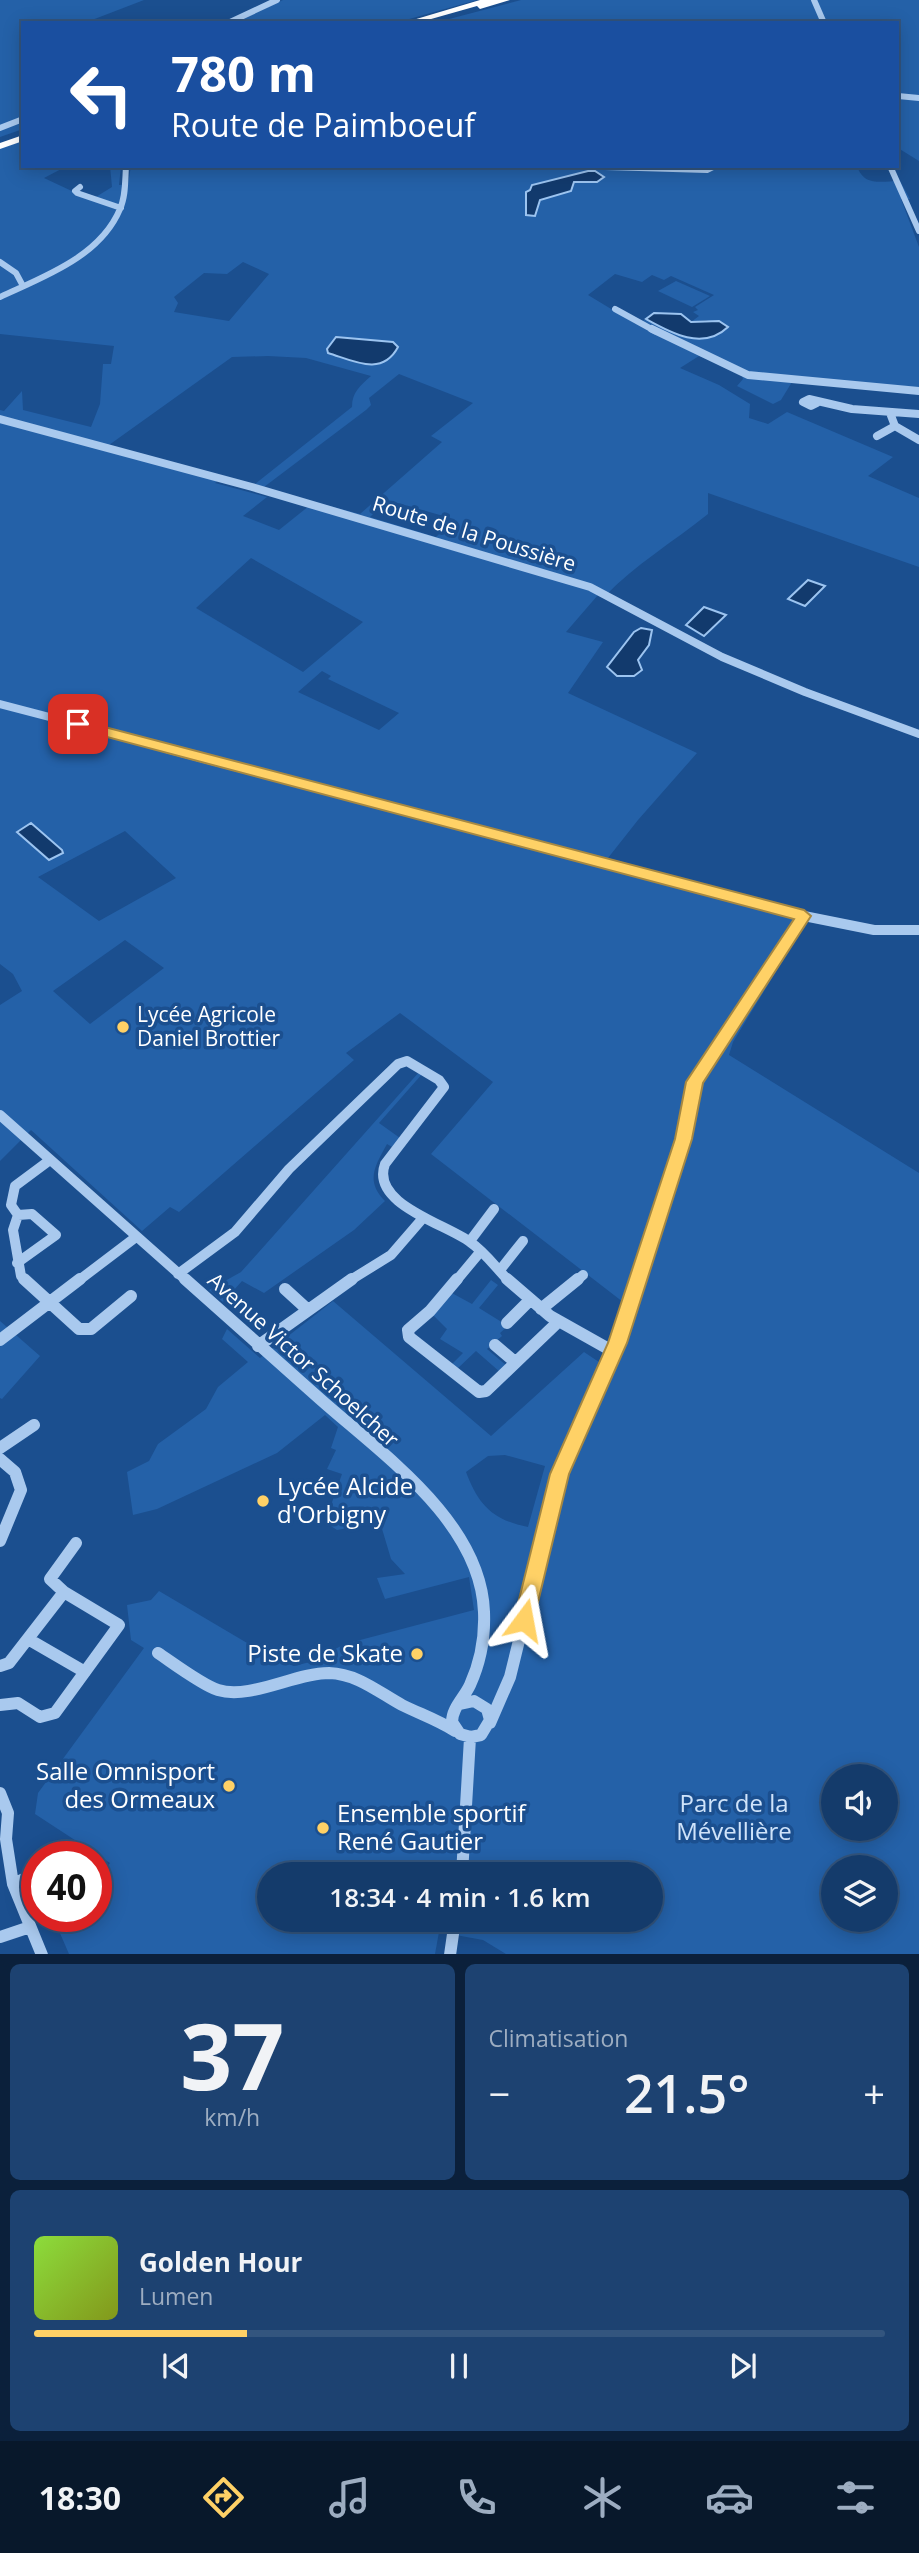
<!DOCTYPE html>
<html lang="fr">
<meta charset="utf-8">
<style>
:root{--surface:#143b6b;--page:#1d4271;--text:#f1f3f6;--muted:#9dadc1;--line:#33557e;--accent:#ffd166}
body{margin:0;font-family:"Open Sans",sans-serif;background:var(--page);color:var(--text);height:100vh;display:flex;flex-direction:column;font-size:26px;white-space:nowrap}
*{box-sizing:border-box;margin:0}
p{font-size:23px;color:var(--muted)}
.icon{flex:none;width:38px;height:38px;fill:none;stroke:currentColor;stroke-width:2;stroke-linecap:round;stroke-linejoin:round}
.map{position:relative;height:1954px;overflow:hidden}
.sheet{display:flex;flex-direction:column;gap:10px;padding:10px;background:#0b203b;flex:1}
.sheet>*{flex:none}
.guide{position:absolute;left:21px;top:21px;width:878px;height:147px;border-radius:0px;box-shadow:0 4px 18px #0003,0 0 0 2px var(--line);background:#1a4fa0;color:#fff;overflow:hidden}
.controls{position:absolute;left:821px;top:1764px;display:grid;gap:14px}
.controls a{display:grid;place-items:center;width:77px;height:77px;border-radius:50%;background:var(--surface);box-shadow:0 4px 18px #0003,0 0 0 2px var(--line);font-size:35px}
.speed{position:absolute;left:21px;top:1841px;display:flex;gap:14px;font-size:35px;font-weight:700;text-align:center}
.speed>*{display:grid;place-content:center;width:91px;height:91px;border-radius:50%;background:var(--surface);box-shadow:0 4px 18px #0003,0 0 0 2px var(--line);line-height:1}
.speed .limit{border:10px solid #d22;background:#fff;color:#111}
.pin{position:absolute;display:grid;place-items:center;width:60px;height:60px;color:#fff;margin:-30px;border-radius:14px;box-shadow:0 4px 10px #0006}
.me{position:absolute;width:77px;margin:-38px;rotate:13deg;stroke-linejoin:round;filter:drop-shadow(0 0 5px #0008)}
.turn{display:flex;align-items:center;gap:24px;height:147px;padding:0 35px;font-size:32px}
.turn .icon{width:91px;height:91px;stroke-width:2.5}
.turn b{display:block;font-size:49px;line-height:60px}
.big{font-size:52px;font-weight:600;line-height:1.1}
.sheet .card{flex:1;display:flex;flex-direction:column;justify-content:center;gap:10px;min-width:0;padding:0 24px;border-radius:10px;background:var(--page)}
.sheet .dial{align-items:center;gap:0}
.dial b{font-size:91px;line-height:1}
.song{display:flex;align-items:center;gap:21px}
.cover{width:84px;height:84px;border-radius:10px;background:linear-gradient(135deg,hsl(90 70% 55%),hsl(70 70% 35%))}
.played{height:7px;border-radius:4px;background:linear-gradient(90deg,var(--accent) 25%,var(--line) 25%)}
.keys{display:flex;justify-content:space-around;direction:ltr}
.heat{display:flex;justify-content:space-between;align-items:center;font-size:38px;direction:ltr}
.sheet .tiles{flex:1;display:grid;gap:10px;grid-template-columns:1fr 1fr}
.card:last-child{grid-column:span 2}
.trip{position:absolute;left:257px;top:1862px;width:406px;height:70px;border-radius:35px;background:var(--surface);box-shadow:0 4px 18px #0003,0 0 0 2px var(--line);font-weight:600;line-height:70px;text-align:center}
.menu{display:flex;height:112px;justify-content:space-around;align-items:center;background:#08182b;color:var(--muted)}
.menu .icon{width:49px;height:49px}
.menu .current{color:var(--accent)}
.menu b{font-size:32px;color:var(--text)}
.map>svg:first-child{display:block}
.green{fill:#2461a8;fill-rule:evenodd}
.water{fill:#123a6d;stroke:#9cc4f0;stroke-width:2}
.lines{fill:none;stroke-linecap:round;stroke-linejoin:round}
.minor-far3{stroke:#a9c9ee;stroke-width:6}
.minor-far2{stroke:#a9c9ee;stroke-width:8}
.minor-far1{stroke:#a9c9ee;stroke-width:10}
.minor{stroke:#a9c9ee;stroke-width:12}
.highway{fill:#fff;fill-rule:evenodd}
.route{fill:#ffd166;stroke:#a68842;stroke-width:2}
.poi-dot{fill:#ffd166;stroke:#1b4f8f;stroke-width:2.5}
.labels{text-anchor:middle;stroke-width:7;stroke-linejoin:round;paint-order:stroke}
.street-label{font-size:21px;fill:#fff;stroke:#1b4f8f}
.poi-label{font-size:21px;fill:#fff;stroke:#1b4f8f;text-anchor:start}
.near-poi-label{font-size:24px;fill:#fff;stroke:#1b4f8f;text-anchor:start}
.near-park-label{font-size:24px;fill:#cfe3fa;stroke:#1b4f8f}
</style>
<div class="map">
<svg width="919" height="1955" viewBox="0 0 919 1955">
<rect width="100%" height="100%" fill="#1b4f8f"/>
<!-- green -->
<path class="green" d="M 0,0 L 144,0 L 92,20 L 93,23 L 23,23 L 23,129 L 0,137 Z
M 283,0 L 477,0 L 395,23 L 234,23 Z
M 521,0 L 919,0 L 919,161 L 898,148 L 898,23 L 434,23 Z
M 23,141 L 23,166 L 67,166 L 44,178 L 91,200 L 112,187 L 110,166 L 121,166 L 119,185 L 128,184 L 131,166 L 857,166 C 864,187 881,181 900,181 L 910,199 L 901,199 L 919,247 L 919,389 L 795,377 L 781,400 L 773,404 L 737,386 L 743,379 L 741,373 L 699,356 L 680,368 L 719,385 L 750,404 L 749,418 L 768,424 L 787,412 L 893,457 L 868,476 L 919,498 L 919,567 L 708,493 L 708,514 C 673,542 636,564 604,597 L 598,595 L 566,632 L 603,642 L 568,693 L 697,753 L 638,820 L 608,858 L 811,914 L 733,1042 L 729,1055 L 919,1173 L 919,1954 L 506,1954 L 483,1940 L 439,1932 L 435,1954 L 69,1954 L 53,1917 L 96,1916 L 96,1882 L 110,1863 L 35,1814 L 38,1793 L 144,1648 L 131,1640 L 127,1605 L 151,1600 L 159,1591 L 276,1660 L 294,1666 L 310,1662 L 345,1644 L 474,1610 L 469,1577 L 385,1599 L 377,1578 L 405,1574 L 391,1559 L 380,1522 L 337,1530 L 325,1522 L 342,1474 L 327,1469 L 336,1450 L 331,1448 L 338,1427 L 325,1415 L 277,1453 L 157,1509 L 133,1515 L 127,1472 L 149,1461 L 158,1444 L 206,1409 L 218,1387 L 248,1362 L 222,1339 L 227,1329 L 260,1358 L 333,1301 L 491,1436 L 584,1352 L 599,1362 L 623,1302 L 431,1154 L 493,1082 L 400,1013 L 346,1053 L 354,1060 L 179,1212 L 170,1207 L 142,1231 L 31,1130 L 0,1161 L 0,1005 L 22,991 L 13,974 L 0,964 L 0,410 L 4,411 L 22,391 L 23,410 L 91,427 L 100,404 L 103,364 L 111,364 L 114,346 L 0,334 L 0,148 ZM 243,262 L 269,274 L 229,321 L 174,312 L 178,303 L 174,297 L 204,273 L 227,274 ZM 615,274 L 642,282 L 652,275 L 664,280 L 671,276 L 714,295 L 695,307 L 698,310 L 693,312 L 699,316 L 691,322 L 706,320 L 727,328 C 698,348 674,334 646,319 L 636,324 L 588,295 ZM 268,356 L 306,358 L 371,376 C 360,386 352,392 352,407 L 255,484 L 264,487 L 366,410 L 371,405 L 369,398 L 399,374 L 473,403 L 431,436 L 442,442 L 360,514 L 314,502 L 279,530 L 243,516 L 267,497 L 215,483 L 222,476 L 109,445 L 232,357 ZM 387,500 L 454,519 L 455,519 L 436,537 L 370,517 ZM 251,558 L 363,622 L 303,672 L 196,608 ZM 322,671 L 331,676 L 328,679 L 399,713 L 379,730 L 298,692 ZM 125,831 L 176,878 L 99,921 L 38,877 ZM 125,940 L 164,968 L 90,1024 L 53,991 ZM 505,1455 L 545,1466 L 528,1527 C 492,1520 478,1504 466,1472 L 488,1456 ZM 833,1776 L 886,1776 L 886,1829 L 833,1829 ZM 833,1867 L 886,1867 L 886,1920 L 833,1920 ZM 270,1874 L 651,1874 L 651,1920 L 270,1920 Z
M 676,281 L 710,296 L 692,307 L 658,291 Z
M 420,1071 L 423,1073 L 379,1123 L 400,1138 L 392,1147 L 387,1144 C 375,1166 365,1181 385,1201 L 354,1230 L 264,1293 L 242,1281 L 223,1302 L 209,1290 L 241,1272 Z
M 491,1280 L 498,1285 L 479,1308 L 508,1326 L 500,1333 L 502,1336 L 487,1349 L 507,1366 L 500,1372 L 476,1351 L 456,1370 L 450,1366 L 463,1353 L 440,1339 L 447,1329 L 431,1313 L 450,1292 L 472,1304 Z
M 0,1321 L 40,1356 L 2,1399 L 0,1398 Z"/>
<!-- water -->
<path class="water" d="M 588,171 L 595,171 L 604,177 L 597,182 L 574,182 L 571,191 L 540,200 L 535,216 L 526,215 L 526,192 L 530,190 L 532,185 Z
M 654,313 L 681,314 L 691,322 L 719,321 L 728,327 C 703,351 671,333 646,319 Z
M 336,337 L 393,342 L 398,347 C 382,377 354,361 328,353 L 327,349 Z
M 808,580 L 825,586 L 805,606 L 788,599 Z
M 704,607 L 726,615 L 704,636 L 686,625 Z
M 641,628 L 652,630 L 649,645 L 638,660 L 642,670 L 634,676 L 617,676 L 607,667 L 634,632 Z
M 31,823 L 62,850 L 63,853 L 49,860 L 17,832 Z"/>
<g class="lines">
<!-- minor-far3 -->
<path class="minor-far3" d="M 814,0 L 824,23
M 228,23 L 277,0
M 898,96 L 919,98
M 0,128 L 23,119
M 571,166 L 707,170 L 715,166
M 890,166 L 919,231
M 80,187 L 75,191 L 77,193 L 121,208
M 0,262 L 16,273 L 23,286
M 0,297 C 43,277 100,257 120,209 C 126,196 125,180 126,166
M 615,309 L 655,331"/>
<!-- minor-far2 -->
<path class="minor-far2" d="M 652,329 L 748,375 L 919,391
M 817,403 L 811,406 L 803,402 L 809,399 L 852,409 L 919,414
M 890,413 L 895,426 L 919,440
M 0,419 L 252,487 L 590,587 L 722,657 L 805,692 L 919,734
M 877,436 L 895,426
M 0,704 L 172,749"/>
<!-- minor-far1 -->
<path class="minor-far1" d="M 166,748 L 804,916 L 874,930 L 919,930
M 0,1115 L 187,1281
M 470,1241 L 494,1209
M 17,1263 L 56,1235 L 32,1214 L 18,1215
M 500,1270 L 523,1241
M 178,1274 L 235,1232 L 289,1169 L 398,1064 L 407,1061 L 439,1080 L 444,1087 L 385,1164 C 370,1204 446,1224 470,1242 C 485,1252 496,1268 509,1281
M 26,1281 L 21,1276 L 13,1230 L 18,1215 L 11,1205 L 15,1186 L 50,1160
M 78,1281 L 136,1237
M 349,1281 L 391,1255 L 423,1218
M 456,1281 L 481,1251
M 576,1281 L 583,1275
M 637,1281 L 684,1139 L 695,1082 L 804,916"/>
<!-- minor -->
<path class="minor" d="M 24,1279 L 79,1329 L 91,1329 L 131,1296
M 185,1279 C 230,1319 275,1359 320,1399 C 382,1454 481,1522 484,1612 C 485,1636 480,1663 470,1685 C 464,1698 452,1708 452,1722 L 460,1734 L 471,1737 L 481,1735 L 490,1720 L 487,1709 L 474,1701 L 460,1704
M 457,1279 L 430,1311 L 408,1330 L 409,1337 L 479,1392 L 486,1391 L 558,1322
M 507,1279 L 550,1316 L 614,1352
M 285,1289 L 308,1310
M 541,1309 L 578,1279
M 507,1323 L 530,1300
M 0,1340 L 80,1279
M 495,1345 L 515,1362
M 258,1346 L 352,1279
M 0,1448 L 34,1425
M 0,1459 L 15,1472 L 21,1490 L 0,1541
M 28,1639 L 85,1672
M 158,1653 C 173,1663 202,1685 218,1690 C 250,1700 295,1673 329,1673 C 358,1674 378,1692 402,1705 C 420,1714 438,1720 455,1731
M 0,1666 L 9,1663 L 64,1592
M 0,1705 L 18,1703 L 40,1717 L 55,1713 L 119,1625 L 64,1592 L 50,1579 L 76,1543
M 490,1723 L 510,1677 L 560,1474 L 617,1343 L 638,1279
M 0,1793 L 8,1813 L 6,1839 L 13,1884 L 42,1955
M 62,1857 L 69,1847
M 462,1874 L 470,1738
M 13,1884 L 37,1873
M 0,1937 L 30,1927
M 450,1955 L 455,1920"/>
<!-- highway -->
<path class="highway" d="M 480,0 L 510,0 L 480,9 L 477,6 L 417,23 L 403,23 Z
M 23,135 L 23,141 L 0,149 L 0,143 Z"/>
</g>
<!-- route -->
<path class="route" d="M 78,720 L 804,910 L 811,916 L 703,1083 L 692,1139 L 627,1343 L 569,1474 L 532,1627 L 524,1630 L 517,1627 L 514,1620 L 550,1474 L 608,1343 L 675,1139 L 686,1082 L 794,919 L 73,728 L 71,724 Z"/>
<!-- markers -->
<g class="poi-dot">
<circle cx="123" cy="1027" r="7"/>
<circle cx="263" cy="1501" r="7"/>
<circle cx="417" cy="1654" r="7"/>
<circle cx="229" cy="1786" r="7"/>
<circle cx="323" cy="1828" r="7"/>
</g>
<g class="labels">
<!-- street labels -->
<g class="street-label">
<text transform="translate(474 534) rotate(17)" y="7">Route de la Poussière</text>
<text transform="translate(303 1360) rotate(42)" y="7">Avenue Victor Schoelcher</text>
</g>
<!-- poi labels -->
<g class="poi-label">
<text x="137" y="1022">Lycée Agricole<tspan x="137" dy="24">Daniel Brottier</tspan></text>
</g>
<!-- near-poi labels -->
<g class="near-poi-label">
<text x="277" y="1495">Lycée Alcide<tspan x="277" dy="28">d'Orbigny</tspan></text>
<text x="403" y="1662" text-anchor="end">Piste de Skate</text>
<text x="215" y="1780" text-anchor="end">Salle Omnisport<tspan x="215" dy="28">des Ormeaux</tspan></text>
<text x="337" y="1822">Ensemble sportif<tspan x="337" dy="28">René Gautier</tspan></text>
</g>
<!-- near-park labels -->
<g class="near-park-label">
<text x="734" y="1812">Parc de la<tspan x="734" dy="28">Mévellière</tspan></text>
</g>
</g>
</svg>
<div class="controls">
<a><svg class="icon" aria-label="sound" viewBox="0 0 24 24"><path d="M4 9h4l5-4v14l-5-4H4zM17 9q2 3 0 6"/></svg></a>
<a><svg class="icon" aria-label="layers" viewBox="0 0 24 24"><path d="M12 4l9 5-9 5-9-5zM3 14l9 5 9-5"/></svg></a>
</div>
<div class="speed"><div class="limit">40</div></div>
<div class="pin" style="left:78px;top:724px;background:#d93025"><svg class="icon" aria-label="arrive" viewBox="0 0 24 24"><path d="M6 21V4h12l-3 4 3 4H6"/></svg></div>
<svg class="me" style="left:524px;top:1620px" viewBox="-20 -20 40 40"><path d="M0-17L14 15 0 8-14 15z" fill="#ffd166" stroke="#fff" stroke-width="4"/></svg>
<div class="trip">18:34 · 4 min · 1.6 km</div>
<div class="guide">
<div class="turn"><svg class="icon" aria-label="left" viewBox="0 0 24 24"><path d="M17 20v-9H6M10 6l-5 5 5 5"/></svg><div><b>780 m</b>Route de Paimboeuf</div></div>
</div>
</div>
<section class="sheet">
<div class="tiles">
<div class="card dial"><b>37</b><p>km/h</p></div>
<div class="card"><p>Climatisation</p>
<div class="heat"><a>−</a><b class="big">21.5°</b><a>+</a></div>
</div>
<div class="card">
<div class="song"><i class="cover"></i><div><b>Golden Hour</b><p>Lumen</p></div></div>
<div class="played"></div>
<div class="keys"><svg class="icon" aria-label="previous" viewBox="0 0 24 24"><path d="M18 5L8 12l10 7zM5 5v14"/></svg><svg class="icon" aria-label="pause" viewBox="0 0 24 24"><path d="M8 5v14M16 5v14"/></svg><svg class="icon" aria-label="next" viewBox="0 0 24 24"><path d="M6 5l10 7-10 7zM19 5v14"/></svg></div>
</div>
</div>
</section>
<nav class="menu">
<b>18:30</b>
<svg class="icon current" aria-label="directions" viewBox="0 0 24 24"><path d="M12 3l9 9-9 9-9-9zM9 14v-3h6M13 9l2 2-2 2"/></svg>
<svg class="icon" aria-label="music" viewBox="0 0 24 24"><path d="M9 18V5l10-2v13"/><circle cx="6" cy="18" r="3"/><circle cx="16" cy="16" r="3"/></svg>
<svg class="icon" aria-label="phone" viewBox="0 0 24 24"><path d="M5 4h4l2 5-3 2q2 4 5 5l2-3 5 2v4C11 20 4 13 5 4z"/></svg>
<svg class="icon" aria-label="climate" viewBox="0 0 24 24"><path d="M12 3v18M4 7l16 10M4 17L20 7"/></svg>
<svg class="icon" aria-label="car" viewBox="0 0 24 24"><path d="M5 17H2v-5l4-1 3-4h7l3 4 3 1v5h-3M9 17h6M6 11h13"/><circle cx="7" cy="17" r="2"/><circle cx="17" cy="17" r="2"/></svg>
<svg class="icon" aria-label="filters" viewBox="0 0 24 24"><path d="M4 7h16M4 17h16"/><circle cx="9" cy="7" r="2"/><circle cx="15" cy="17" r="2"/></svg>
</nav>
